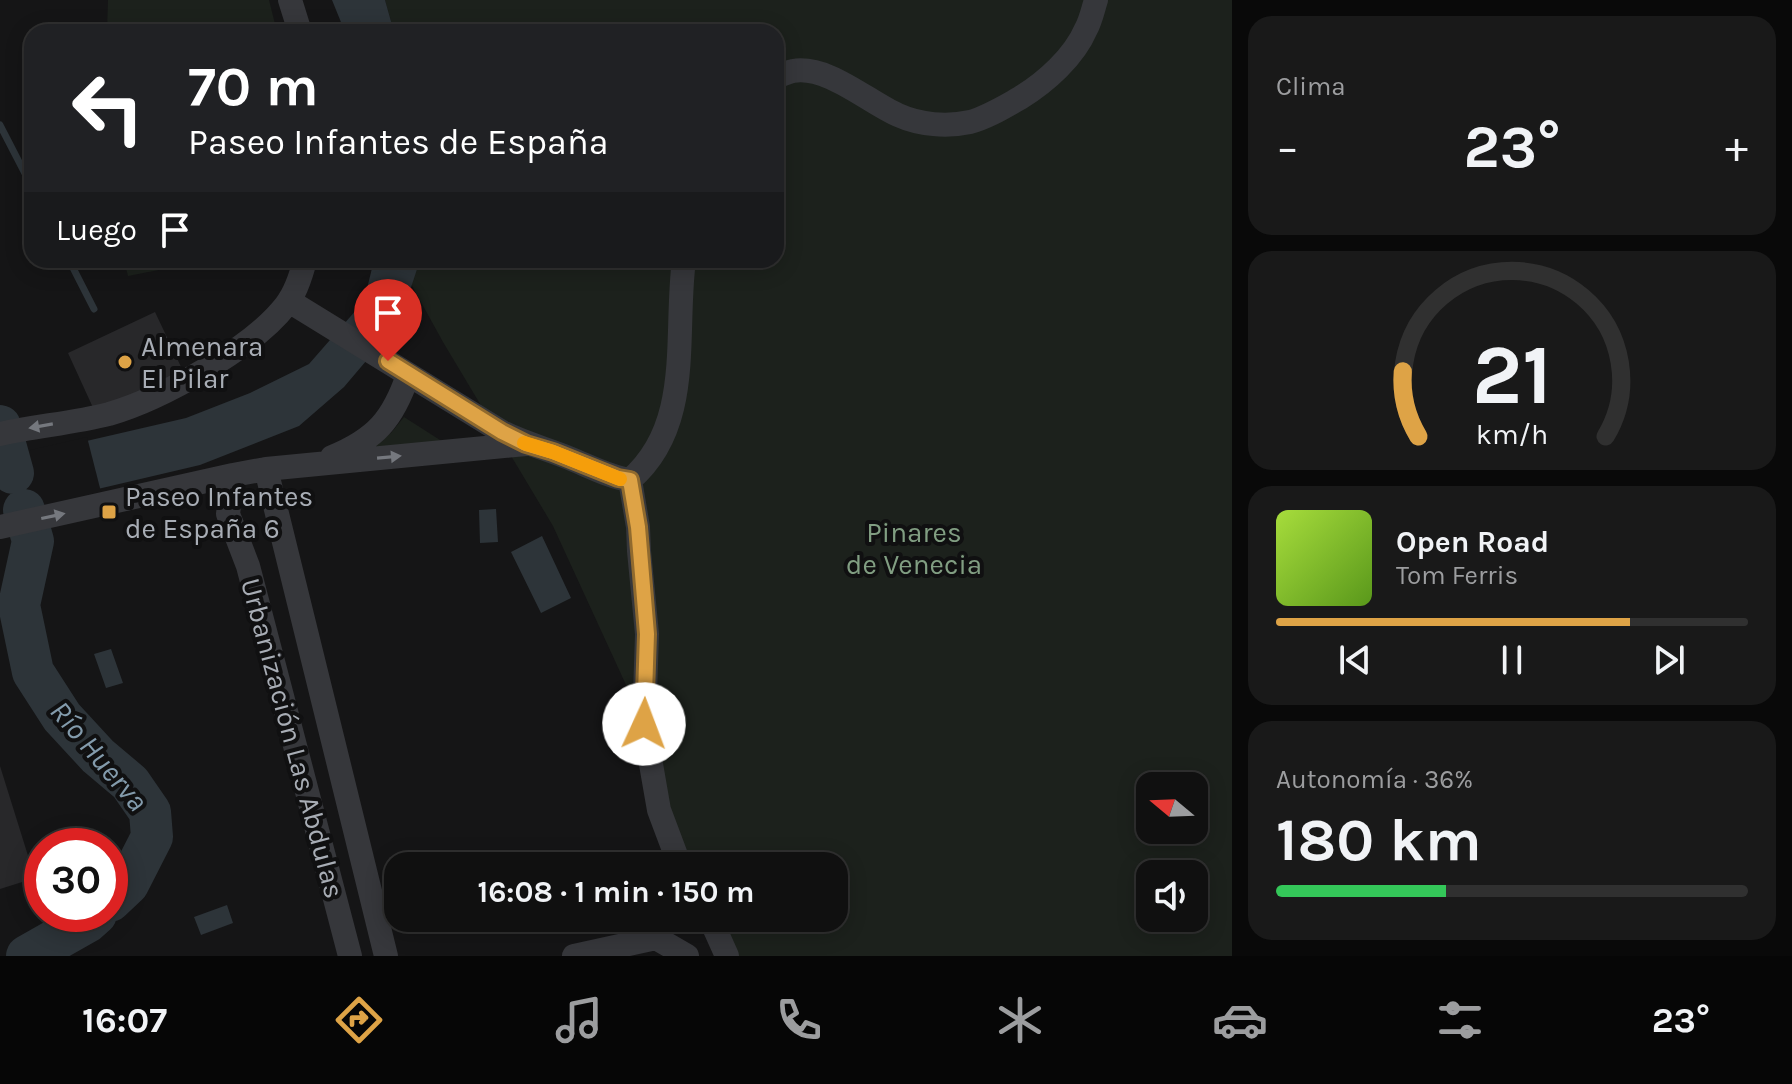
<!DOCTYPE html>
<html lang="es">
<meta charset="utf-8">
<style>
:root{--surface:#101010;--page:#191919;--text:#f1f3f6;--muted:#9c9d9f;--line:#303030;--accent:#dea346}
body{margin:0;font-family:Karla,sans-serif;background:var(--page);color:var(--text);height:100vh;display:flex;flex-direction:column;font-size:30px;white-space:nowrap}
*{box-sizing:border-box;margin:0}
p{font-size:26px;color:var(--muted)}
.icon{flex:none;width:44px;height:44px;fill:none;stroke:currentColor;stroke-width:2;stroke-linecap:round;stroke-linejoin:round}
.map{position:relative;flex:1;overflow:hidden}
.details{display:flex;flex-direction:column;gap:16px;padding:16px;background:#090909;width:560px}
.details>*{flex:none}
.top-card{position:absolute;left:24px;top:24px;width:760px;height:244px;border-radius:24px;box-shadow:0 4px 20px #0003,0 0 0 2px var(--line);background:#202124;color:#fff;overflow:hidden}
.needle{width:52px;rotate:289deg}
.controls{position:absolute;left:1136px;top:772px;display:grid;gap:16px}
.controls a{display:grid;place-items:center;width:72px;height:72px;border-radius:16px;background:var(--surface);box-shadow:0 4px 20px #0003,0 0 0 2px var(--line);font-size:40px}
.speed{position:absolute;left:24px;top:828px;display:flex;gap:16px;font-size:40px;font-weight:700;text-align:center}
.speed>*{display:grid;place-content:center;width:104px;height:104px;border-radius:50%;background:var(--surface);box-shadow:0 4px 20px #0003,0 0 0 2px var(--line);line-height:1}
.speed .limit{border:12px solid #d22;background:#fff;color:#111}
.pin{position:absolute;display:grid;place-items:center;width:68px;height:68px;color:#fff;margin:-82px -34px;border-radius:50% 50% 50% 0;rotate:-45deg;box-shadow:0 0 8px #0007}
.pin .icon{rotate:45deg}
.me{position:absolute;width:88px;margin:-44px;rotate:2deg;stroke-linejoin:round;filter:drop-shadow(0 0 6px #0008)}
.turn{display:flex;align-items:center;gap:28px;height:168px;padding:0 32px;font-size:36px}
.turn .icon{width:104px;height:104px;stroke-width:2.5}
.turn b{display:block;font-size:56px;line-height:68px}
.then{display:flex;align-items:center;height:76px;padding:0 32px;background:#0003;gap:16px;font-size:30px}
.big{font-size:60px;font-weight:700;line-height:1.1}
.details .card{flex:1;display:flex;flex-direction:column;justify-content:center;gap:12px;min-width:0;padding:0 28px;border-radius:24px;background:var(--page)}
.details .dial{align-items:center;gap:0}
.dial svg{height:208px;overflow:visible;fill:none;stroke:var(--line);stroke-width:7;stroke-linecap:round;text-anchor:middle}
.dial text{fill:var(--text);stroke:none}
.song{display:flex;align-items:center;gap:24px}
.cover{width:96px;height:96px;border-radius:12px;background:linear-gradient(135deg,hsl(80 70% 55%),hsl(90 70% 35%))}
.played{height:8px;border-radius:4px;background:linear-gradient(90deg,var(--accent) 75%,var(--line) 75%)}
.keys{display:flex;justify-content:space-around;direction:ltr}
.heat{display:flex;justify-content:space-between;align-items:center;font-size:44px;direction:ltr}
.charge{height:12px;border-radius:6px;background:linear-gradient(90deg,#34c759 36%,var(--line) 0)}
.trip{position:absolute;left:384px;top:852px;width:464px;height:80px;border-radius:24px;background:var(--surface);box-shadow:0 4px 20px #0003,0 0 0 2px var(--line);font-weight:700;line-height:80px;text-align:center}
.tab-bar{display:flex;height:128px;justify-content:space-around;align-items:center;background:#060606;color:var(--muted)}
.tab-bar .icon{width:56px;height:56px}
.tab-bar .on{color:var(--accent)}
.tab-bar b{font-size:36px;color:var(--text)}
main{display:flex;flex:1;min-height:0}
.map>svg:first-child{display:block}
.green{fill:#1c211c;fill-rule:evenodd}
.water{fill:#2d3439}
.pier{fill:#151516}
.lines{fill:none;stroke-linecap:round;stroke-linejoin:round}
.stream{stroke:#2d3439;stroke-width:7}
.river{stroke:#2d3439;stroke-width:42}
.building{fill:#28282a}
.minor{stroke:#36373b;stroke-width:24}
.oneway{fill:#75787e}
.route-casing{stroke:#906a2e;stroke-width:20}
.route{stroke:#dea346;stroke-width:14}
.slow{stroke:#f59e0b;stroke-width:14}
.poi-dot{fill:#dea346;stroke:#101011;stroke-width:3}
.labels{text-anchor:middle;stroke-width:8;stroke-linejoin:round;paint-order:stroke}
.poi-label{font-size:28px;fill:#a8adb5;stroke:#101011;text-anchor:start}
.park-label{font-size:28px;fill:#819e82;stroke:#101011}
.street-label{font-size:28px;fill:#a8adb5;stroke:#101011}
.water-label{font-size:30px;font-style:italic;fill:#839bac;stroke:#101011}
</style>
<main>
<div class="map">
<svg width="1232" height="956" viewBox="0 0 1232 956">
<rect width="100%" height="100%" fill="#151516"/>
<!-- green -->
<path class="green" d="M 108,0 L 269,0 L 277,32 L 107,32 Z
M 385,0 L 1232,0 L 1232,956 L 727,956 L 710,918 L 834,918 L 834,866 L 680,866 L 644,724 L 553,526 L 443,342 L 411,284 L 419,260 L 776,260 L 776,32 L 394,32 ZM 1150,786 L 1194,786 L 1194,830 L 1150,830 ZM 1150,874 L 1194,874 L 1194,918 L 1150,918 Z
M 124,260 L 210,260 L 128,276 Z
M 404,417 L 451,447 L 371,447 L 391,433 Z"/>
<!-- water -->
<path class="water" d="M 332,0 L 385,0 L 394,32 L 345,32 Z
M 374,260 L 420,260 L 400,321 L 344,387 L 299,426 L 200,465 L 0,512 L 0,461 L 186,418 L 250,393 L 309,364 L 364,301 Z
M 496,509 L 498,542 L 480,543 L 479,510 Z
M 542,536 L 571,598 L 541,613 L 511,552 Z
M 111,649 L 123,683 L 106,688 L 94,654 Z
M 227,905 L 233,923 L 201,935 L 194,917 Z"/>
<!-- pier -->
<path class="pier" d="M 87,437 L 101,492 L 0,516 L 0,457 Z"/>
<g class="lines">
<!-- stream -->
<path class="stream" d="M 0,125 L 32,187
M 69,260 L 94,309"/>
<!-- river -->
<path class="river" d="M 0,426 L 13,473
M 24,510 L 33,541 L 19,605 L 33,672 L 62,717 L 98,756 L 130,783 L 150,812 L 152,837 L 128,884 L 110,901
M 27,956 L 87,922 L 96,914"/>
</g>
<!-- building -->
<path class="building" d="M 155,312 L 183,371 L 95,412 L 68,353 Z
M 0,766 L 35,878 L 0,889 Z"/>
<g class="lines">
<!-- minor -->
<path class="minor" d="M 290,0 L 300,32
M 776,77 C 781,75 788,72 793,71 C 828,65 868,102 898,115 C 920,125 947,127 970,122 C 988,117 1004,107 1020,98 C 1046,82 1074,57 1086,29 C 1091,20 1093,9 1096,0
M 289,301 L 502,432 C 524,443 547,449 569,458 C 589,466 609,477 630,480
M 0,434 C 36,426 74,423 109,414 C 161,399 253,348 286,305 C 296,292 301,276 305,260
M 332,457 C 376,439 393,419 408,375
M 266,469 L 386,956
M 233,475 L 228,514 L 248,566 L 350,956
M 630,480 L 638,527 L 639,551 L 647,634 L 644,724 L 659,810 L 680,866
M 630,480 C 694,425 674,335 684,260
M 0,527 L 233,475 L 266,469 L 526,444
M 710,918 L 727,956
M 574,956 L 656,938 L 687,956"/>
</g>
<!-- one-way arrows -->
<defs><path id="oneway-solid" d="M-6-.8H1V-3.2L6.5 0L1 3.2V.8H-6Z" transform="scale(2)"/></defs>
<g class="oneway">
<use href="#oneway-solid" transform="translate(41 426) rotate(170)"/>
<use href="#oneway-solid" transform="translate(389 457) rotate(-5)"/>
<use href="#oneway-solid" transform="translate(53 516) rotate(-12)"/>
</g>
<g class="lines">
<defs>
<path id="route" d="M 388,361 L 502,432 L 526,444 L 553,452 L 618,478 L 630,480 L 638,527 L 647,634 L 644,724"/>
</defs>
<!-- route casing -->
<use href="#route" class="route-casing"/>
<!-- route -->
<use href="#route" class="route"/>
<!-- slow -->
<path class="slow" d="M 524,443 L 553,452 L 620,479"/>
</g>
<!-- markers -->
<g class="poi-dot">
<circle cx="125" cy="362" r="8"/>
<rect x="101" y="504" width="16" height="16" rx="4"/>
</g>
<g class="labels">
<!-- poi labels -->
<g class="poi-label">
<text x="141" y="356">Almenara<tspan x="141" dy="32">El Pilar</tspan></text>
<text x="125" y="506">Paseo Infantes<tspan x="125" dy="32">de España 6</tspan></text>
</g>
<!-- park labels -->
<g class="park-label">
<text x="914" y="542">Pinares<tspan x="914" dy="32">de Venecia</tspan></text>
</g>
<!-- street labels -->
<g class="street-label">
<text transform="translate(293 738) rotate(75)" y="10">Urbanización Las Abdulas</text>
</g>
<!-- water labels -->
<g class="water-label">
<text transform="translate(99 756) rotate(50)" y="10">Río Huerva</text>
</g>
</g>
</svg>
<div class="controls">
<a><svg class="needle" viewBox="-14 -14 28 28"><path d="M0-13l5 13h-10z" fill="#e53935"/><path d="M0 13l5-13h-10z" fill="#9c9d9f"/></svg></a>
<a><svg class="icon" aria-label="sound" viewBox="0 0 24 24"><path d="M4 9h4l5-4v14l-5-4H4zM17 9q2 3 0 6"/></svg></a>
</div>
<div class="speed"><div class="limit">30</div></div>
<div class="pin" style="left:388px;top:361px;background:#d93025"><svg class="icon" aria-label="arrive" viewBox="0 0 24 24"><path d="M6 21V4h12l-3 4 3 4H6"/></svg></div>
<svg class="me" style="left:644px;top:724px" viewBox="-20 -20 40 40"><circle r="19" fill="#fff"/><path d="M0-13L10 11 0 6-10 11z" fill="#dea346"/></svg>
<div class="trip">16:08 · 1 min · 150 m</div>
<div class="top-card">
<div class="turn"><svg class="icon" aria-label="left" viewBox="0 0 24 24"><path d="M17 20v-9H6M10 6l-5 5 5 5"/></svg><div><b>70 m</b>Paseo Infantes de España</div></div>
<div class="then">Luego<svg class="icon" aria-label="arrive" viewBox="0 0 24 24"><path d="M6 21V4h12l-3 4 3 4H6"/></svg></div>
</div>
</div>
<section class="details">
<div class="card"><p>Clima</p>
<div class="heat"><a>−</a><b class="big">23°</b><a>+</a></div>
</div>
<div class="card dial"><svg viewBox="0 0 100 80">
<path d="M14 69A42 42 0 1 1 86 69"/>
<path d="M14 69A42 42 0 0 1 8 44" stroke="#dea346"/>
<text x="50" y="56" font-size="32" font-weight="700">21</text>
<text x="50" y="72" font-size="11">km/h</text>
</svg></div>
<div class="card">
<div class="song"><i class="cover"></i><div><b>Open Road</b><p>Tom Ferris</p></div></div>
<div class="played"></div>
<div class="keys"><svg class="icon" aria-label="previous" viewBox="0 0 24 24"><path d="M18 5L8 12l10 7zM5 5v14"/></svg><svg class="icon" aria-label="pause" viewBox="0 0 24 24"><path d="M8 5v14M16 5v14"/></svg><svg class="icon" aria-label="next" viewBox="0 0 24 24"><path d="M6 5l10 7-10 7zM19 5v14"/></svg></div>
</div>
<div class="card"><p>Autonomía · 36%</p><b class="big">180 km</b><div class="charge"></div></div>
</section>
</main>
<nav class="tab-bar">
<b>16:07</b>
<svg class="icon on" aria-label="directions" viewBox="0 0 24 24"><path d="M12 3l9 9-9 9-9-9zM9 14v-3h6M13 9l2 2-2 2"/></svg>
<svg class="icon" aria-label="music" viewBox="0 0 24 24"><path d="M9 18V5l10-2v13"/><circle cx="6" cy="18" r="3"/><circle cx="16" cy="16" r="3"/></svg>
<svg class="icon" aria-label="phone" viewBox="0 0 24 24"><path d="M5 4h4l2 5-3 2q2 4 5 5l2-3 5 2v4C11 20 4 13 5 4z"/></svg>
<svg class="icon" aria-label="climate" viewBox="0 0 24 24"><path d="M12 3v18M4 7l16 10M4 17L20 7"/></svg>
<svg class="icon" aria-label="car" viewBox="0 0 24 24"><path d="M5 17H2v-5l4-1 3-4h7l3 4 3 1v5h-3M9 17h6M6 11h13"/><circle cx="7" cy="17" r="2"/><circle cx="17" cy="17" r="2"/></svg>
<svg class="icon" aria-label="filters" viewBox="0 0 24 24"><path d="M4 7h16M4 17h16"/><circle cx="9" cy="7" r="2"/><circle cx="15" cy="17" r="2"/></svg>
<b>23°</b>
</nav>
